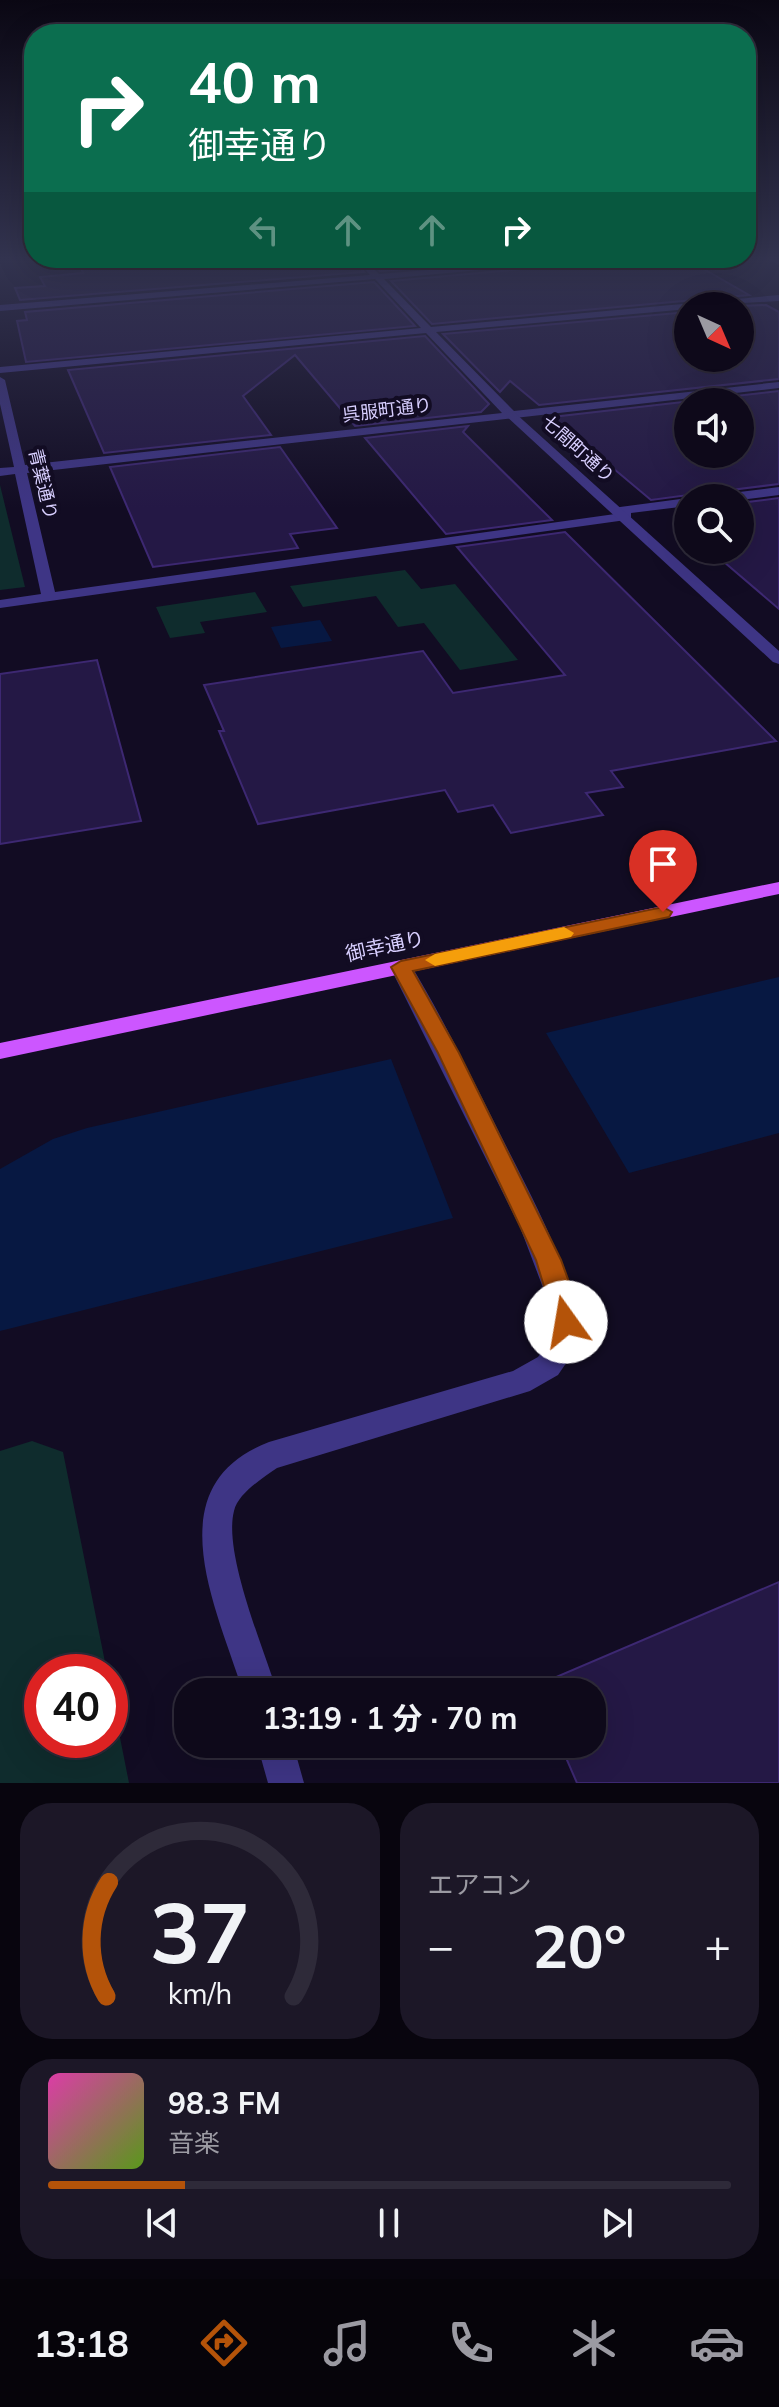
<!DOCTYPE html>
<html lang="ja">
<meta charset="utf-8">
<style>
:root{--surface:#0e091a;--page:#1c1727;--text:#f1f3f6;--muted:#9b9aa2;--line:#2e2a39;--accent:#b45309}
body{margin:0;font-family:Mulish,"Noto Sans JP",sans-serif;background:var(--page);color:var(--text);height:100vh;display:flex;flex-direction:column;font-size:30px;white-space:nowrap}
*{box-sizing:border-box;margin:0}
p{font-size:26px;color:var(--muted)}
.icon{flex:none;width:44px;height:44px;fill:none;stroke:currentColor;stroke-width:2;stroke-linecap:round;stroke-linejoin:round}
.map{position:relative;height:1783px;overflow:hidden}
.side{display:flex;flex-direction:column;gap:20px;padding:20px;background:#08050e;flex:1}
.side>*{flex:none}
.hud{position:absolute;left:24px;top:24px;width:732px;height:244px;border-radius:32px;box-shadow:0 8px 32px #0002,0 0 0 2px var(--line);background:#0b6e4f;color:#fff;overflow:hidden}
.needle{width:52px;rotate:136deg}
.tools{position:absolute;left:674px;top:292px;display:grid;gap:16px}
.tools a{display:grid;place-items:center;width:80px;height:80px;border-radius:50%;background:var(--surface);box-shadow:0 8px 32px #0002,0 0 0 2px var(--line);font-size:40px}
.speed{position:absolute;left:24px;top:1654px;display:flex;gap:16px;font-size:40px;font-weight:700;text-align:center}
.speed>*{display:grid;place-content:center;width:104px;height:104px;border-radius:50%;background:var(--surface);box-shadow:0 8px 32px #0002,0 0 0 2px var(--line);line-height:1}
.speed .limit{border:12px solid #d22;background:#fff;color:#111}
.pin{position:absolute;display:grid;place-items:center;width:68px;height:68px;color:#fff;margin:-82px -34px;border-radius:50% 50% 50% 0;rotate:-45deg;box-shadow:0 0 8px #0007}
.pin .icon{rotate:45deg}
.me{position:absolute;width:88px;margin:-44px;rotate:347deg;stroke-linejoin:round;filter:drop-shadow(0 0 6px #0008)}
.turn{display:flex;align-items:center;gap:28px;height:168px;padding:0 32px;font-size:36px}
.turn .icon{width:104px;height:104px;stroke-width:2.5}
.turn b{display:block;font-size:56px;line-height:68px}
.lanes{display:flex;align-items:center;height:76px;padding:0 32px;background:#0003;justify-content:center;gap:40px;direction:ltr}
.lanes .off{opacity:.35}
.big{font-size:60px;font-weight:700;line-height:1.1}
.side .widget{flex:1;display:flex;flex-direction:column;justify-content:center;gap:12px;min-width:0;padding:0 28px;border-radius:32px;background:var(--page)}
.side .dial{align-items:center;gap:0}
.dial svg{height:208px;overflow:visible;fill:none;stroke:var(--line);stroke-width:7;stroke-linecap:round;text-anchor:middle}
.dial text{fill:var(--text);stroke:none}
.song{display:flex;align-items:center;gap:24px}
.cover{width:96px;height:96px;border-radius:12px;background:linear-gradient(135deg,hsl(320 70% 55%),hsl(90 70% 35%))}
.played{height:8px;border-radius:4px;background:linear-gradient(90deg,var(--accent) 20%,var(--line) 20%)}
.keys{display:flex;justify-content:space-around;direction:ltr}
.heat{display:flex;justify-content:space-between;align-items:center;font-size:44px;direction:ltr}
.side .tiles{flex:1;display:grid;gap:20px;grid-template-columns:1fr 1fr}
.widget:last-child{grid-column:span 2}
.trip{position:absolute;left:174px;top:1678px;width:432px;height:80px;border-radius:32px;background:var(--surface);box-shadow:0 8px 32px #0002,0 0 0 2px var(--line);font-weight:700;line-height:80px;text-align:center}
.menu{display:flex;height:128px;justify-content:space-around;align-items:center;background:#06040a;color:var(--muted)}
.menu .icon{width:56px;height:56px}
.menu .selected{color:var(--accent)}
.menu b{font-size:36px;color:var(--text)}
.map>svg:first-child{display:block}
.green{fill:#0f2c2d}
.water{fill:#071842}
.building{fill:#241845;stroke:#3d2872;stroke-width:2;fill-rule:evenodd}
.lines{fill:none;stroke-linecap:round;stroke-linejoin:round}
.minor{fill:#3e3585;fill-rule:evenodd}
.tertiary{fill:#3e3585;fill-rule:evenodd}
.primary{fill:#cc56ff;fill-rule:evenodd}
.route{fill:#b45309;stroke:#753606;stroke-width:2}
.slow{fill:#f59e0b}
.labels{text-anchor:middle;stroke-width:8;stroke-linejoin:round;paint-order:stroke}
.far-street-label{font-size:18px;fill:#d8cfff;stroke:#120c23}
.street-label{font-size:20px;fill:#d8cfff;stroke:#120c23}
</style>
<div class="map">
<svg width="779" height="1783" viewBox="0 0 779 1783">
<rect width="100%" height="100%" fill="#120c23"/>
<!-- green -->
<path class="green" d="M 0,485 L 25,587 L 0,590 Z
M 405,570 L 421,589 L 455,584 L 518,660 L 460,670 L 424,623 L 398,627 L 376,596 L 303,607 L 290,586 Z
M 255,592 L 267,612 L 200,622 L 205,633 L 170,638 L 156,607 Z
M 32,1441 L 63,1452 L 107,1672 L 42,1672 L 42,1740 L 110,1740 L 110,1687 L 129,1783 L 0,1783 L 0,1451 Z"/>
<!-- water -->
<path class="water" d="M 320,620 L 332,641 L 281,648 L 271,627 Z
M 779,977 L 779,1133 L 629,1173 L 546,1033 Z
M 391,1059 L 453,1218 L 0,1331 L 0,1169 L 53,1139 L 87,1128 Z"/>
<!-- building -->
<path class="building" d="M 78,259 L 353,259 L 364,272 L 20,300 L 15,288 L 45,286 L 40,277 L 83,273 Z
M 368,259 L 505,259 L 505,261 L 380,271 Z
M 633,259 L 686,259 L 749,295 L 432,324 L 391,281 Z
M 374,282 L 415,326 L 26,362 L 17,321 L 27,320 L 25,312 Z
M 766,305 L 779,312 L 779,379 L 539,405 L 510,381 L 500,392 L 443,334 L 688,312 L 688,358 L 740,358 L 740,306 Z
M 425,336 L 489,404 L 481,412 L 355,426 L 295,355 L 243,396 L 271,435 L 104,453 L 68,370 Z
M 779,391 L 779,484 L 723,491 L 714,498 L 691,498 L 688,495 L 651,500 L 552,417 ZM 688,402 L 740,402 L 740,454 L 688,454 Z
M 468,426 L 463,432 L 552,520 L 446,534 L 365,438 Z
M 280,447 L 337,528 L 290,534 L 298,548 L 153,567 L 110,467 Z
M 779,498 L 779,609 L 710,550 L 740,550 L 740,503 Z
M 565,532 L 776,741 L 611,771 L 623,787 L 586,793 L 603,815 L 511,833 L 493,805 L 458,812 L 445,790 L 258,824 L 219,731 L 224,731 L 204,685 L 423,651 L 453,693 L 565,675 L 457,547 Z
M 97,660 L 141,821 L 0,844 L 0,674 Z
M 779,1582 L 779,1783 L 577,1783 L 560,1744 L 592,1744 L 592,1692 L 537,1692 L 535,1686 Z"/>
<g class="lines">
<!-- minor -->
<path class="minor" d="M 356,259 L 364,259 L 379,274 L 565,259 L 594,259 L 384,279 L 431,327 L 779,295 L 779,301 L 688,306 L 688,309 L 436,332 L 514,411 L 779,382 L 779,388 L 27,473 L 55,592 L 615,514 L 615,508 L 620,507 L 688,498 L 688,506 L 631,513 L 631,519 L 626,520 L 0,608 L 0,600 L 41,594 L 15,474 L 0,476 L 0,468 L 14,467 L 0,404 L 0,377 L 5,380 L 25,465 L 502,413 L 426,333 L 0,373 L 0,367 L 421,328 L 375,279 L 0,311 L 0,305 L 370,275 Z
M 768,259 L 779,259 L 779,265 Z
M 779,487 L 779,495 L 740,500 L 717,498 L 723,494 Z"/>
<!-- tertiary -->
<path class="tertiary" d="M 506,412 L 514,412 L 779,651 L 779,664 L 773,662 L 506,416 Z
M 401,960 L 409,962 C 442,1016 470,1074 498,1130 C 532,1198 570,1264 582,1340 L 558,1375 L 530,1391 L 277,1468 C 263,1478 238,1493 234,1511 C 223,1553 264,1649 277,1692 L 243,1692 C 217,1608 154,1486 269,1442 L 513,1371 L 538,1357 L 553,1337 L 545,1293 L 520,1227 L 390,967 L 393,962 Z
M 257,1744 L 293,1744 L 304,1783 L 268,1783 Z"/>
<!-- primary -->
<path class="primary" d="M 779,882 L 779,894 L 0,1059 L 0,1043 Z"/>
</g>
<!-- sky -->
<linearGradient id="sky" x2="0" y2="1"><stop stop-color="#0a0713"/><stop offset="0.51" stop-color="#333450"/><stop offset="1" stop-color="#333450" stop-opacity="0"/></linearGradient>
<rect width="779" height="508" fill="url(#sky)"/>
<!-- route -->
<path class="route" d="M 663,907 L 672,912 L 669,917 L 413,971 L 459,1053 L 561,1260 L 577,1304 L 579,1322 L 575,1330 L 566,1333 L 557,1330 L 536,1260 L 438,1053 L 391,967 L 401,961 Z"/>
<!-- slow -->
<path class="slow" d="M 564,927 L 574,933 L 571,937 L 435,966 L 425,960 L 435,954 Z"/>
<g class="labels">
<!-- far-street labels -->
<g class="far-street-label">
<text transform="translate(387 410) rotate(-7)" y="6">呉服町通り</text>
<text transform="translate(578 449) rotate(42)" y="6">七間町通り</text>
<text transform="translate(43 484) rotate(77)" y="6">青葉通り</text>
</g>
<!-- street labels -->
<g class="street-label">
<text transform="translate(385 946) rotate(-12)" y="7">御幸通り</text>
</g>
</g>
</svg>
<div class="tools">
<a><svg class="needle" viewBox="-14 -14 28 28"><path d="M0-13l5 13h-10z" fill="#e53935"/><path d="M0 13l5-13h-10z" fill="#9b9aa2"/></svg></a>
<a><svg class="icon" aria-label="sound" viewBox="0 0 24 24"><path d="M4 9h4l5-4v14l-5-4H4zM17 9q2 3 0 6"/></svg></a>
<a><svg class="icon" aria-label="search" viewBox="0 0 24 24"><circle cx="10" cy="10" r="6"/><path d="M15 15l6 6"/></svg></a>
</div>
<div class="speed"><div class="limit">40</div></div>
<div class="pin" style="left:663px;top:912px;background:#d93025"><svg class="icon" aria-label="arrive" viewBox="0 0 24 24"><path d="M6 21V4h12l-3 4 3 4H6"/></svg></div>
<svg class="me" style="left:566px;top:1322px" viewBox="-20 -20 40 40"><circle r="19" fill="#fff"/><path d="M0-13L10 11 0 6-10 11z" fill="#b45309"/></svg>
<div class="trip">13:19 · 1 分 · 70 m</div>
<div class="hud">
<div class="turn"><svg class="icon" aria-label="right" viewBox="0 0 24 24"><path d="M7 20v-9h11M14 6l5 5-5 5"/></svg><div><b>40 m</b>御幸通り</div></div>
<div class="lanes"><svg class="icon off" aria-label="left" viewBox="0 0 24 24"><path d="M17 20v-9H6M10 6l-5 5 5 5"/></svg><svg class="icon off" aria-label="ahead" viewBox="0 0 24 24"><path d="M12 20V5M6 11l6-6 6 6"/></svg><svg class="icon off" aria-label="ahead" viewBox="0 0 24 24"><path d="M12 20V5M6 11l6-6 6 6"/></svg><svg class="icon" aria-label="right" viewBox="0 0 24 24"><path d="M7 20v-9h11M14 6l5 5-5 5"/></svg></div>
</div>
</div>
<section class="side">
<div class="tiles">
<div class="widget dial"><svg viewBox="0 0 100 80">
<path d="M14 69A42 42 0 1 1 86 69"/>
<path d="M14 69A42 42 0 0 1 15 25" stroke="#b45309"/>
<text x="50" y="56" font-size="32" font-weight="700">37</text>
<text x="50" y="72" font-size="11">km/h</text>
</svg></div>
<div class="widget"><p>エアコン</p>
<div class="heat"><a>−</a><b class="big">20°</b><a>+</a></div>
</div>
<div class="widget">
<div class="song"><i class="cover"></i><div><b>98.3 FM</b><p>音楽</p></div></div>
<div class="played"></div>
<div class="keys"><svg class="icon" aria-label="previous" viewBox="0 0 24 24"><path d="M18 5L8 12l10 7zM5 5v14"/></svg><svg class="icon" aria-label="pause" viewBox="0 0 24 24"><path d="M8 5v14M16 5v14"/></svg><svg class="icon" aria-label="next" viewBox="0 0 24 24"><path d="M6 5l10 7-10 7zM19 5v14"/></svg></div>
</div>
</div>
</section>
<nav class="menu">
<b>13:18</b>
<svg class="icon selected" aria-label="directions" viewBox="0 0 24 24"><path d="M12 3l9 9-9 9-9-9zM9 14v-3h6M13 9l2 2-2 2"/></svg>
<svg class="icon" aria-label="music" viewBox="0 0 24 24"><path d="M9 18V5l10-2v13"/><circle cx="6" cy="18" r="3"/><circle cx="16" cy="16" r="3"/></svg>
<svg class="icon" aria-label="phone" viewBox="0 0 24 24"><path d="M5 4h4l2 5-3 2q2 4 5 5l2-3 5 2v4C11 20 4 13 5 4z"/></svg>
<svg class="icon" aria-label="climate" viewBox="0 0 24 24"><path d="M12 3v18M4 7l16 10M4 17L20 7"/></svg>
<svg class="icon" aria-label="car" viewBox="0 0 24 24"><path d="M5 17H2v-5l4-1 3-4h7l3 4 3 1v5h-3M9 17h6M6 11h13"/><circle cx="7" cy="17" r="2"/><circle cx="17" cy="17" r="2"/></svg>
</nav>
